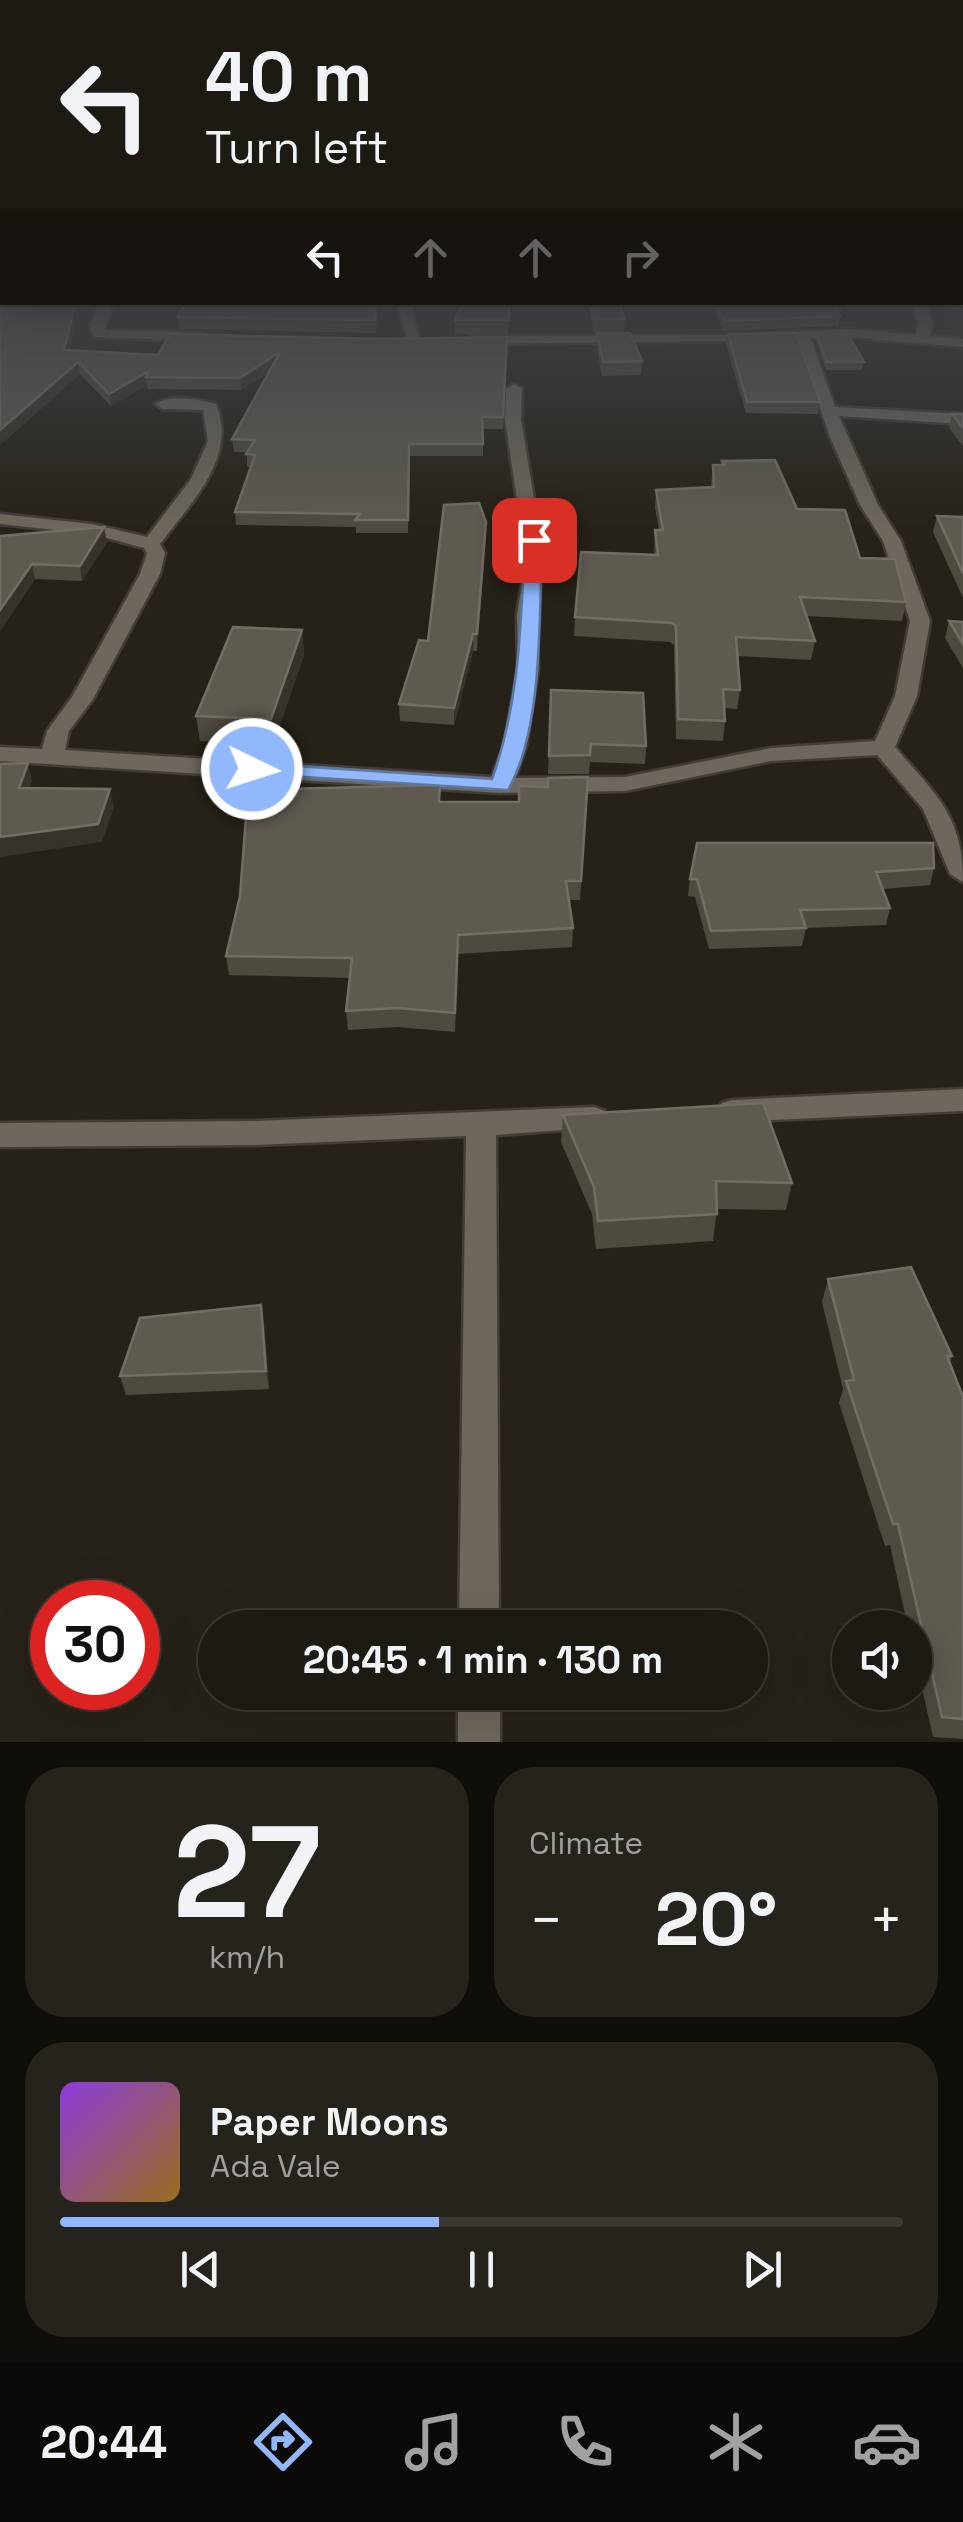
<!DOCTYPE html>
<meta charset="utf-8">
<style>
:root{--surface:#1d1a13;--page:#25231c;--text:#f1f3f6;--muted:#a0a1a0;--line:#3b3833;--accent:#91b8fd}
body{margin:0;font-family:"Space Grotesk",sans-serif;background:var(--page);color:var(--text);height:100vh;display:flex;flex-direction:column;font-size:38px;white-space:nowrap}
*{box-sizing:border-box;margin:0}
p{font-size:32px;color:var(--muted)}
.icon{flex:none;width:55px;height:55px;fill:none;stroke:currentColor;stroke-width:2;stroke-linecap:round;stroke-linejoin:round}
.map{position:relative;height:1742px;overflow:hidden}
.sheet{display:flex;flex-direction:column;gap:25px;padding:25px;background:#100e0a;flex:1}
.sheet>*{flex:none}
.hud{position:absolute;left:0px;top:0px;width:965px;height:305px;box-shadow:0 10px 40px #0002,0 0 0 2px var(--line);background:#1d1a13;color:var(--text);overflow:hidden}
.tools{position:absolute;left:832px;top:1610px;display:grid;gap:20px}
.tools a{display:grid;place-items:center;width:100px;height:100px;border-radius:50%;background:var(--surface);box-shadow:0 10px 40px #0002,0 0 0 2px var(--line);font-size:50px}
.speed{position:absolute;left:30px;top:1580px;display:flex;gap:20px;font-size:50px;font-weight:700;text-align:center}
.speed>*{display:grid;place-content:center;width:130px;height:130px;border-radius:50%;background:var(--surface);box-shadow:0 10px 40px #0002,0 0 0 2px var(--line);line-height:1}
.speed .limit{border:15px solid #d22;background:#fff;color:#111}
.pin{position:absolute;display:grid;place-items:center;width:85px;height:85px;color:#fff;margin:-42px;border-radius:20px;box-shadow:0 5px 15px #0006}
.me{position:absolute;width:110px;margin:-55px;rotate:94deg;stroke-linejoin:round;filter:drop-shadow(0 0 8px #0008)}
.turn{display:flex;align-items:center;gap:35px;height:210px;padding:0 40px;font-size:45px}
.turn .icon{width:130px;height:130px;stroke-width:2.5}
.turn b{display:block;font-size:70px;line-height:85px}
.lanes{display:flex;align-items:center;height:95px;padding:0 40px;background:#0003;justify-content:center;gap:50px;direction:ltr}
.lanes .off{opacity:.35}
.big{font-size:75px;font-weight:700;line-height:1.1}
.sheet .card{flex:1;display:flex;flex-direction:column;justify-content:center;gap:15px;min-width:0;padding:0 35px;border-radius:40px;background:var(--page)}
.sheet .dial{align-items:center;gap:0}
.dial b{font-size:130px;line-height:1}
.song{display:flex;align-items:center;gap:30px}
.cover{width:120px;height:120px;border-radius:15px;background:linear-gradient(135deg,hsl(270 70% 55%),hsl(40 70% 35%))}
.played{height:10px;border-radius:5px;background:linear-gradient(90deg,var(--accent) 45%,var(--line) 45%)}
.keys{display:flex;justify-content:space-around;direction:ltr}
.heat{display:flex;justify-content:space-between;align-items:center;font-size:55px;direction:ltr}
.sheet .tiles{flex:1;display:grid;gap:25px;grid-template-columns:1fr 1fr}
.card:last-child{grid-column:span 2}
.trip{position:absolute;left:198px;top:1610px;width:570px;height:100px;border-radius:50px;background:var(--surface);box-shadow:0 10px 40px #0002,0 0 0 2px var(--line);font-weight:700;line-height:100px;text-align:center}
.tab-bar{display:flex;height:160px;justify-content:space-around;align-items:center;background:#0c0a08;color:var(--muted)}
.tab-bar .icon{width:70px;height:70px}
.tab-bar .on{color:var(--accent)}
.tab-bar b{font-size:45px;color:var(--text)}
.map>svg:first-child{display:block}
.lines{fill:none;stroke-linecap:round;stroke-linejoin:round}
.minor-casing{stroke:#423d37;stroke-width:5}
.minor{fill:#6d675d;fill-rule:evenodd}
.wall{fill:#4f4a40}
.shaded-wall{fill:#38332a}
.building{fill:#5e5a50;stroke:#726e65;stroke-width:2.5}
.route{fill:#91b8fd;stroke:#5e78a4;stroke-width:2.5}
</style>
<div class="map">
<svg width="963" height="1742" viewBox="0 0 963 1742">
<rect width="100%" height="100%" fill="#272219"/>
<g class="lines">
<defs>
<path id="minor" d="M 99,302 L 113,302 L 105,330 L 198,333 L 205,337 L 198,341 L 94,337 L 90,325 Z
M 397,302 L 411,302 L 420,344 L 408,341 Z
M 911,302 L 925,302 L 932,322 L 930,336 L 963,339 L 963,347 L 848,337 L 811,339 L 835,407 L 963,414 L 963,424 L 839,416 L 878,505 L 901,541 L 930,621 L 917,696 L 895,747 C 936,795 963,815 963,882 L 950,874 L 923,809 L 877,755 L 771,761 L 625,791 L 500,793 L 0,761 L 0,747 L 42,749 L 47,731 L 72,697 L 140,574 L 147,553 L 144,548 L 92,534 L 0,524 L 0,514 L 92,524 L 147,537 L 191,479 L 208,441 L 203,410 L 163,409 L 155,404 C 172,394 197,399 216,404 C 238,457 191,503 160,544 L 165,553 L 160,574 L 93,699 L 69,731 L 65,750 L 492,777 L 504,746 L 518,669 L 517,614 L 526,559 L 505,420 L 506,389 L 514,384 L 522,389 L 521,420 L 544,559 L 537,614 L 538,669 L 526,746 L 515,778 L 625,777 L 771,748 L 875,741 L 895,696 L 910,621 L 883,541 L 860,505 L 830,437 L 797,340 L 473,344 L 466,340 L 473,336 L 747,335 L 848,329 L 916,335 L 918,322 Z
M 963,1089 L 963,1111 L 733,1122 L 722,1119 L 718,1111 L 722,1103 L 733,1100 Z
M 594,1107 L 605,1111 L 609,1119 L 605,1127 L 496,1135 L 499,1628 L 459,1628 L 466,1136 L 255,1145 L 0,1147 L 0,1123 L 255,1121 Z
M 458,1692 L 500,1692 L 500,1742 L 458,1742 Z"/>
</defs>
<!-- minor casing -->
<use href="#minor" class="minor-casing"/>
<!-- minor -->
<use href="#minor" class="minor"/>
</g>
<!-- wall -->
<path class="wall" d="M 0,284 L 77,315 L 69,351 L 158,355 L 384,339 L 507,337 L 503,429 L 483,429 L 483,456 L 410,456 L 408,533 L 356,533 L 356,527 L 236,525 L 235,512 L 250,467 L 247,467 L 247,452 L 234,452 L 232,439 L 270,371 L 241,390 L 148,389 L 147,385 L 111,406 L 80,374 L 0,445 Z
M 512,302 L 508,334 L 455,334 L 455,320 Z
M 588,302 L 618,302 L 625,319 L 624,332 L 594,333 Z
M 711,302 L 843,302 L 842,312 L 838,312 L 840,316 L 838,326 L 723,331 Z
M 377,314 L 376,333 L 180,329 L 178,317 Z
M 597,333 L 642,361 L 641,375 L 602,376 L 597,347 Z
M 728,334 L 820,402 L 818,414 L 746,413 L 726,345 Z
M 817,335 L 864,362 L 862,370 L 826,370 L 816,342 Z
M 952,414 L 963,414 L 963,446 L 949,428 Z
M 722,461 L 797,509 L 860,558 L 906,602 L 902,621 L 806,616 L 815,641 L 811,660 L 738,656 L 740,690 L 737,709 L 724,708 L 725,721 L 723,741 L 676,739 L 674,645 L 670,642 L 574,636 L 575,617 L 654,555 L 655,530 L 659,530 L 655,508 L 656,490 L 711,487 L 713,465 L 721,465 Z
M 937,516 L 963,517 L 963,598 L 933,532 Z
M 0,536 L 107,542 L 82,581 L 35,579 L 0,631 Z
M 486,538 L 477,651 L 473,651 L 454,725 L 400,721 L 399,704 L 428,641 Z
M 949,621 L 963,622 L 963,668 L 945,638 Z
M 302,630 L 304,655 L 273,745 L 200,741 L 196,716 Z
M 551,690 L 646,746 L 645,764 L 590,762 L 589,774 L 548,774 Z
M 588,777 L 580,900 L 569,900 L 573,928 L 572,947 L 458,954 L 455,1032 L 398,1027 L 348,1030 L 346,1011 L 350,978 L 229,975 L 226,956 L 441,802 L 519,802 L 548,787 Z
M 934,868 L 930,885 L 883,889 L 890,908 L 886,925 L 806,928 L 802,946 L 709,949 L 695,897 L 688,896 L 690,879 Z
M 563,1115 L 792,1183 L 786,1210 L 717,1209 L 713,1241 L 596,1249 L 592,1214 L 561,1142 Z
M 828,1279 L 952,1356 L 950,1362 L 963,1397 L 963,1739 L 933,1737 L 915,1658 L 915,1628 L 908,1628 L 890,1545 L 885,1546 L 839,1403 L 843,1389 L 822,1302 Z
M 264,1324 L 269,1389 L 126,1395 L 120,1376 Z"/>
<!-- shaded-wall -->
<path class="shaded-wall" d="M 76,302 L 85,302 L 77,315 L 66,362 L 64,350 Z
M 510,302 L 512,302 L 508,334 L 508,320 Z
M 280,352 L 281,363 L 241,390 L 240,378 Z
M 78,362 L 80,374 L 0,445 L 0,430 Z
M 149,371 L 146,377 L 147,385 L 111,406 L 109,394 Z
M 486,522 L 486,538 L 477,651 L 477,634 Z
M 104,527 L 107,542 L 82,581 L 80,566 Z
M 32,564 L 35,579 L 0,631 L 0,610 Z
M 302,630 L 304,655 L 273,745 L 271,719 Z
M 473,634 L 473,651 L 454,725 L 454,708 Z
M 28,763 L 32,781 L 23,806 L 19,788 Z
M 110,789 L 114,807 L 102,842 L 0,857 L 0,837 Z
M 261,1305 L 264,1324 L 269,1389 L 266,1371 Z"/>
<!-- building -->
<path class="building" d="M 0,284 L 2,284 L 2,302 L 76,302 L 64,350 L 158,355 L 170,334 L 384,339 L 507,337 L 503,417 L 482,417 L 483,444 L 409,444 L 408,520 L 355,520 L 360,514 L 235,512 L 255,455 L 246,454 L 255,440 L 232,439 L 280,352 L 240,378 L 146,377 L 149,371 L 109,394 L 78,362 L 0,430 Z
M 186,302 L 376,302 L 375,320 L 178,317 Z
M 462,302 L 510,302 L 508,320 L 455,320 Z
M 591,302 L 618,302 L 625,319 L 594,319 Z
M 716,302 L 833,302 L 840,316 L 724,321 Z
M 597,333 L 630,333 L 642,361 L 603,362 Z
M 796,333 L 820,402 L 747,402 L 728,334 Z
M 848,334 L 864,362 L 827,362 L 817,335 Z
M 952,414 L 963,414 L 963,428 Z
M 775,460 L 797,509 L 845,510 L 860,558 L 895,559 L 906,602 L 800,597 L 815,641 L 736,637 L 740,690 L 723,689 L 725,721 L 678,719 L 676,626 L 672,623 L 575,617 L 581,552 L 658,555 L 655,530 L 663,530 L 656,490 L 714,487 L 713,465 L 724,465 L 722,461 Z
M 479,503 L 486,522 L 477,634 L 473,634 L 454,708 L 399,704 L 419,640 L 428,641 L 444,505 Z
M 937,516 L 963,517 L 963,573 Z
M 104,527 L 80,566 L 32,564 L 0,610 L 0,536 Z
M 949,621 L 963,622 L 963,644 Z
M 233,627 L 302,630 L 271,719 L 196,716 Z
M 551,690 L 643,693 L 646,746 L 591,744 L 590,755 L 549,756 Z
M 28,763 L 19,788 L 110,789 L 98,824 L 0,837 L 0,764 Z
M 588,777 L 581,881 L 566,881 L 573,928 L 458,935 L 455,1013 L 397,1008 L 346,1011 L 352,958 L 226,956 L 240,896 L 248,790 L 440,785 L 439,802 L 519,802 L 519,786 L 548,787 L 548,778 Z
M 697,843 L 933,843 L 934,868 L 876,872 L 890,908 L 800,910 L 806,928 L 711,931 L 697,879 L 690,879 Z
M 763,1103 L 792,1183 L 716,1181 L 717,1214 L 598,1221 L 594,1187 L 563,1115 Z
M 911,1267 L 952,1356 L 947,1356 L 963,1397 L 963,1719 L 942,1717 L 898,1524 L 893,1524 L 846,1381 L 854,1380 L 828,1279 Z
M 261,1305 L 266,1371 L 120,1376 L 140,1318 Z"/>
<!-- sky -->
<linearGradient id="sky" x2="0" y2="1"><stop stop-color="#15130e"/><stop offset="0.54" stop-color="#414449"/><stop offset="1" stop-color="#414449" stop-opacity="0"/></linearGradient>
<rect width="963" height="528" fill="url(#sky)"/>
<!-- route -->
<path class="route" d="M 534,535 L 542,540 C 539,612 544,727 508,790 L 244,773 L 241,769 L 252,763 L 492,779 C 520,702 521,620 525,540 Z"/>
</svg>
<div class="tools">
<a><svg class="icon" aria-label="sound" viewBox="0 0 24 24"><path d="M4 9h4l5-4v14l-5-4H4zM17 9q2 3 0 6"/></svg></a>
</div>
<div class="speed"><div class="limit">30</div></div>
<div class="pin" style="left:534px;top:540px;background:#d93025"><svg class="icon" aria-label="arrive" viewBox="0 0 24 24"><path d="M6 21V4h12l-3 4 3 4H6"/></svg></div>
<svg class="me" style="left:252px;top:769px" viewBox="-20 -20 40 40"><circle r="17" fill="#91b8fd" stroke="#fff" stroke-width="3"/><path d="M0-11L8 9 0 5-8 9z" fill="#fff"/></svg>
<div class="trip">20:45 · 1 min · 130 m</div>
<div class="hud">
<div class="turn"><svg class="icon" aria-label="left" viewBox="0 0 24 24"><path d="M17 20v-9H6M10 6l-5 5 5 5"/></svg><div><b>40 m</b>Turn left</div></div>
<div class="lanes"><svg class="icon" aria-label="left" viewBox="0 0 24 24"><path d="M17 20v-9H6M10 6l-5 5 5 5"/></svg><svg class="icon off" aria-label="ahead" viewBox="0 0 24 24"><path d="M12 20V5M6 11l6-6 6 6"/></svg><svg class="icon off" aria-label="ahead" viewBox="0 0 24 24"><path d="M12 20V5M6 11l6-6 6 6"/></svg><svg class="icon off" aria-label="right" viewBox="0 0 24 24"><path d="M7 20v-9h11M14 6l5 5-5 5"/></svg></div>
</div>
</div>
<section class="sheet">
<div class="tiles">
<div class="card dial"><b>27</b><p>km/h</p></div>
<div class="card"><p>Climate</p>
<div class="heat"><a>−</a><b class="big">20°</b><a>+</a></div>
</div>
<div class="card">
<div class="song"><i class="cover"></i><div><b>Paper Moons</b><p>Ada Vale</p></div></div>
<div class="played"></div>
<div class="keys"><svg class="icon" aria-label="previous" viewBox="0 0 24 24"><path d="M18 5L8 12l10 7zM5 5v14"/></svg><svg class="icon" aria-label="pause" viewBox="0 0 24 24"><path d="M8 5v14M16 5v14"/></svg><svg class="icon" aria-label="next" viewBox="0 0 24 24"><path d="M6 5l10 7-10 7zM19 5v14"/></svg></div>
</div>
</div>
</section>
<nav class="tab-bar">
<b>20:44</b>
<svg class="icon on" aria-label="directions" viewBox="0 0 24 24"><path d="M12 3l9 9-9 9-9-9zM9 14v-3h6M13 9l2 2-2 2"/></svg>
<svg class="icon" aria-label="music" viewBox="0 0 24 24"><path d="M9 18V5l10-2v13"/><circle cx="6" cy="18" r="3"/><circle cx="16" cy="16" r="3"/></svg>
<svg class="icon" aria-label="phone" viewBox="0 0 24 24"><path d="M5 4h4l2 5-3 2q2 4 5 5l2-3 5 2v4C11 20 4 13 5 4z"/></svg>
<svg class="icon" aria-label="climate" viewBox="0 0 24 24"><path d="M12 3v18M4 7l16 10M4 17L20 7"/></svg>
<svg class="icon" aria-label="car" viewBox="0 0 24 24"><path d="M5 17H2v-5l4-1 3-4h7l3 4 3 1v5h-3M9 17h6M6 11h13"/><circle cx="7" cy="17" r="2"/><circle cx="17" cy="17" r="2"/></svg>
</nav>
